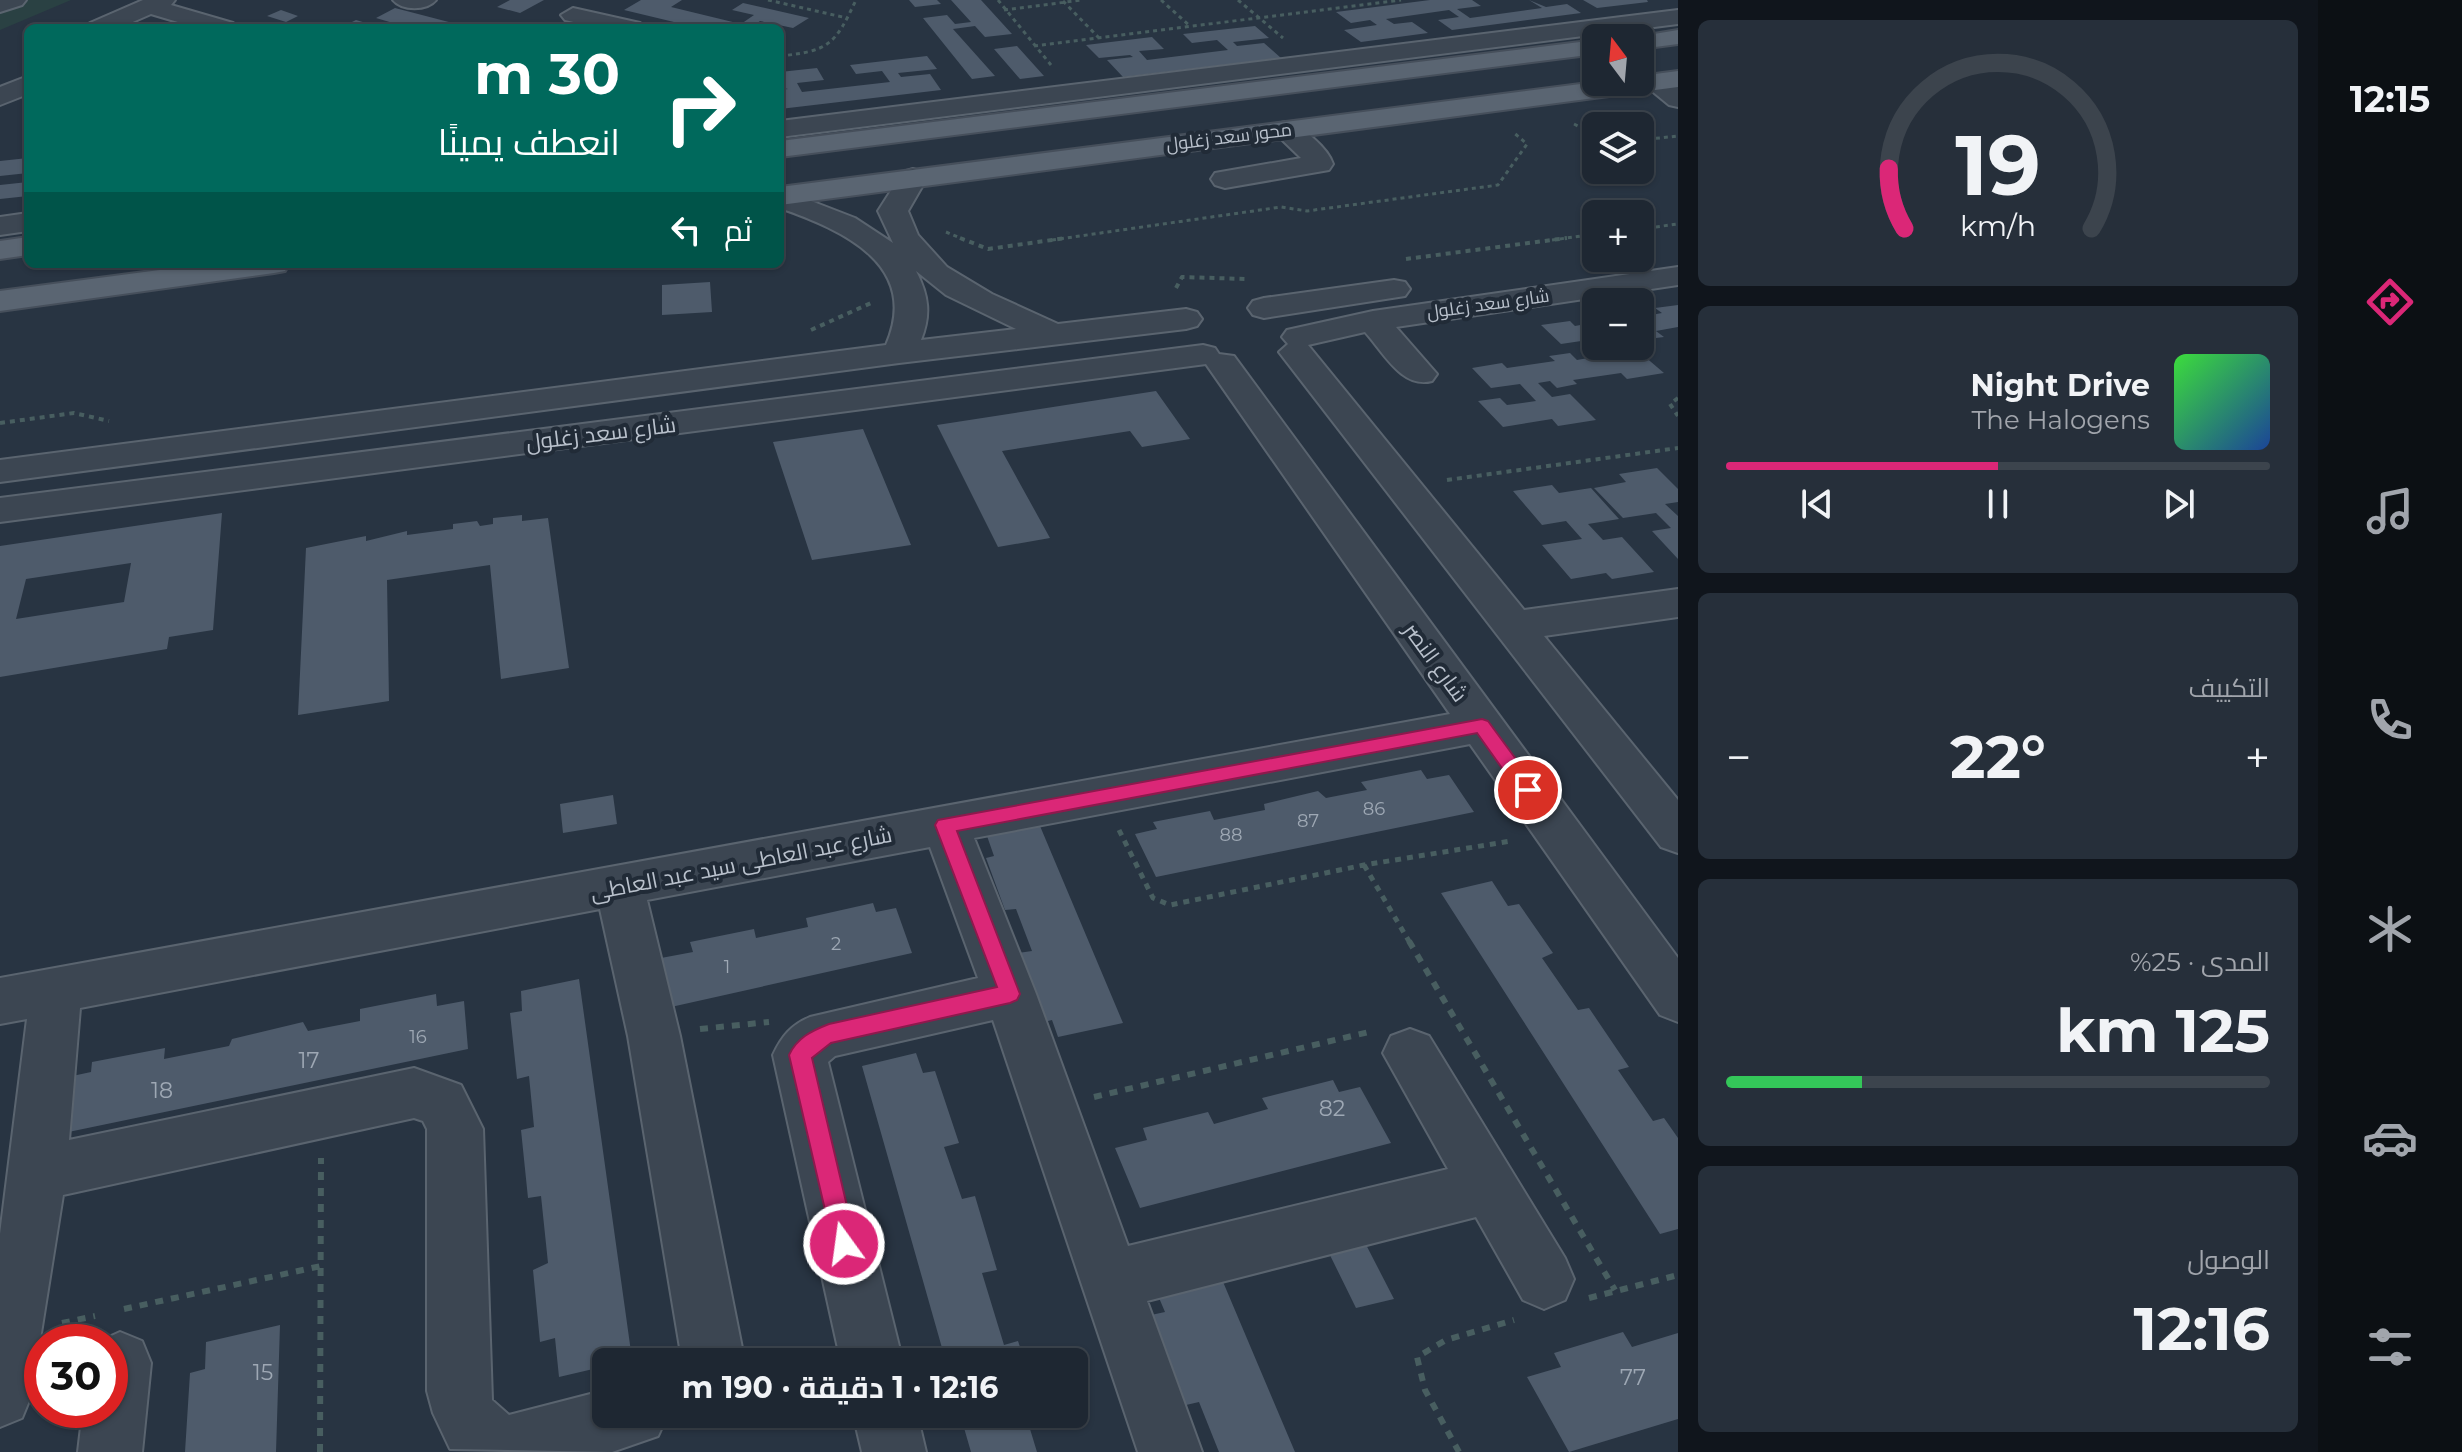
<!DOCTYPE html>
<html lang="ar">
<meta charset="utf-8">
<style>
:root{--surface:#1e2732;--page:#262f3a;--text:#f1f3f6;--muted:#a1a5ac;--line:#3c444d;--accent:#db2777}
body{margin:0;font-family:Montserrat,Cairo,sans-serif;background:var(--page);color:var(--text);direction:rtl;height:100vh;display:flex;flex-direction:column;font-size:30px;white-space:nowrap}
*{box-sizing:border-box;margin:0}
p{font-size:26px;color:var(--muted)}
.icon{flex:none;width:44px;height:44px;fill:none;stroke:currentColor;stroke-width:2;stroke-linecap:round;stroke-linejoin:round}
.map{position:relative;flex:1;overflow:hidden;direction:ltr}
.sheet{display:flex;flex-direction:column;gap:20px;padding:20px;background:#10151c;width:640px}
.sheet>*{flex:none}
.top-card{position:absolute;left:24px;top:24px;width:760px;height:244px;border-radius:12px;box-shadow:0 2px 6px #0004,0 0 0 2px var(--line);direction:rtl;background:#00695c;color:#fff;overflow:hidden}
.needle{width:52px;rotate:344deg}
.tools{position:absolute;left:1582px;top:24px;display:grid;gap:16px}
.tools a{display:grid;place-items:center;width:72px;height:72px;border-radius:12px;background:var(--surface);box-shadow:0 2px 6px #0004,0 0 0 2px var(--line);font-size:40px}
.speed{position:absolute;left:24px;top:1324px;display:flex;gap:16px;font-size:40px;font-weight:700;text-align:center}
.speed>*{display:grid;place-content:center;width:104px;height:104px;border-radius:50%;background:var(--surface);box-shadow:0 2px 6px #0004,0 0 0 2px var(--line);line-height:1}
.speed .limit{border:12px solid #d22;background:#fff;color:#111}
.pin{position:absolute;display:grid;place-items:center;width:68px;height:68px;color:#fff;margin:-34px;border:4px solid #fff;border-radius:50%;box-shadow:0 2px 8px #0007}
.me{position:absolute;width:88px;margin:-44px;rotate:346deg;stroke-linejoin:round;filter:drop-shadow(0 0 6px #0008)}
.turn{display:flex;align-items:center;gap:28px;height:168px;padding:0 32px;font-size:36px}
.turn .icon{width:104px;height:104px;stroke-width:2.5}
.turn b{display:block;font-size:56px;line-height:68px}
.then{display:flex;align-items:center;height:76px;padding:0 32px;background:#0003;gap:16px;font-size:30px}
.big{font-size:60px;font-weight:700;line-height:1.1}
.sheet .widget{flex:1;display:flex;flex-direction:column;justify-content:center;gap:12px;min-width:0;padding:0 28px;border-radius:12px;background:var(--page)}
.sheet .dial{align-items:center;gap:0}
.dial svg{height:208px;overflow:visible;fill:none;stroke:var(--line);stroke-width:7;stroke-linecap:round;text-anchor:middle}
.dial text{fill:var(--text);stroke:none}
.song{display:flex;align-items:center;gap:24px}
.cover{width:96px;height:96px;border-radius:12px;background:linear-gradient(135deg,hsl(120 70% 55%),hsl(220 70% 35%))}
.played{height:8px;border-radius:4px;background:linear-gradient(90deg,var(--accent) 50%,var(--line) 50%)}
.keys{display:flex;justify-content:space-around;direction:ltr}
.heat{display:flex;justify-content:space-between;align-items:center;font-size:44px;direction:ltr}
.charge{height:12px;border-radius:6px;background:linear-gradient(90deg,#34c759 25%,var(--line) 0)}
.trip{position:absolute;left:592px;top:1348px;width:496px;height:80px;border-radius:12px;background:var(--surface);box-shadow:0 2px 6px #0004,0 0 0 2px var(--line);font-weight:700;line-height:80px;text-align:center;direction:rtl}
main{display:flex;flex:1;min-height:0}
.menu{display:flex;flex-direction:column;width:144px;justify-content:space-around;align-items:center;background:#0c1014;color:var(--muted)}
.menu .icon{width:56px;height:56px}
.menu .on{color:var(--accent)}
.menu b{font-size:36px;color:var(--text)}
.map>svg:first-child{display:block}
.green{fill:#2a4143}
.building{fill:#4e5b6b;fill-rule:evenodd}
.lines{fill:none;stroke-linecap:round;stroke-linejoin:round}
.minor-casing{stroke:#5a646f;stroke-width:4}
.major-casing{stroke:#464f5b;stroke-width:4}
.path-far3{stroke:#485e60;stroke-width:3;stroke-dasharray:4 4;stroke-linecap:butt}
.path-far2{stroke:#485e60;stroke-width:4;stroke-dasharray:5 5;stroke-linecap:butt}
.path-far1{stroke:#485e60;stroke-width:5;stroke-dasharray:6 6;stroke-linecap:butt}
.path{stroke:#485e60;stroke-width:6;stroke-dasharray:8 8;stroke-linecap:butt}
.minor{fill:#3c4652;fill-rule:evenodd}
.major{fill:#5a6572;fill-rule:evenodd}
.route{fill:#db2777;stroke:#8e194d;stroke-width:2}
.labels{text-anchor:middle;stroke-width:8;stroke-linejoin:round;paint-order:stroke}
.far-street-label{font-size:18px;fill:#b9c1cc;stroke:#212b37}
.number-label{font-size:18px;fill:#9ea8b4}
.street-label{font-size:22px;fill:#b9c1cc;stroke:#212b37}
.near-number-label{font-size:22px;fill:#9ea8b4}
</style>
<main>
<nav class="menu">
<b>12:15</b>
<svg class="icon on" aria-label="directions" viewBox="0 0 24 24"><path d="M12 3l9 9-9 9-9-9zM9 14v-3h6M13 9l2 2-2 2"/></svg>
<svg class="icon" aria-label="music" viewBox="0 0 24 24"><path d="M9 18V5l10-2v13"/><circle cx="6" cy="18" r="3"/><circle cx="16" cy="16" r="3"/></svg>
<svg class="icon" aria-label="phone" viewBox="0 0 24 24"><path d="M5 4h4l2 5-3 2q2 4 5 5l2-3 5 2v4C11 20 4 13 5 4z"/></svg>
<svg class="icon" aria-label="climate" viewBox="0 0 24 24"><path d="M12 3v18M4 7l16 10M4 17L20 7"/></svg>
<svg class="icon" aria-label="car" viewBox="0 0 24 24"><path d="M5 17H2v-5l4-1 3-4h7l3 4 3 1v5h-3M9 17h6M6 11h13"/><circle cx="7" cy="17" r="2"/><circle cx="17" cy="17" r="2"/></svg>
<svg class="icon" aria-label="filters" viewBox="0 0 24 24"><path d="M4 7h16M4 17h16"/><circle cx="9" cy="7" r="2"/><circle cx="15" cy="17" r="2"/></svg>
</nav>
<section class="sheet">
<div class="widget dial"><svg viewBox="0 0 100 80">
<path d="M14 69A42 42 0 1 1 86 69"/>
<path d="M14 69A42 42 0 0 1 8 46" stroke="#db2777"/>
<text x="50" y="56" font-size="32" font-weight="700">19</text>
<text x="50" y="72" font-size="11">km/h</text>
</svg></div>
<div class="widget">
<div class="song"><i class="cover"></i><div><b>Night Drive</b><p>The Halogens</p></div></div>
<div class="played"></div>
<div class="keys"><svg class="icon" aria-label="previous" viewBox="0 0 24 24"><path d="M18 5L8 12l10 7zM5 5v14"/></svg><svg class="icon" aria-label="pause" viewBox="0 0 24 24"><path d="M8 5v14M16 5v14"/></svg><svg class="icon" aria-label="next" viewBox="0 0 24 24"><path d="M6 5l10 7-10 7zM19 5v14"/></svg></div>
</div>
<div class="widget"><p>التكييف</p>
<div class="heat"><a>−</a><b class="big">22°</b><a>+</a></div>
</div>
<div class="widget"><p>المدى · 25%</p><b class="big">125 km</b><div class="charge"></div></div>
<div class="widget"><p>الوصول</p><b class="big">12:16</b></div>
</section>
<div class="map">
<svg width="1678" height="1452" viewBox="0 0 1678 1452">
<rect width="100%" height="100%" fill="#283442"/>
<!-- green -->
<path class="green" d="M 0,0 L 71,0 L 0,30 Z"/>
<!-- building -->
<path class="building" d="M 510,0 L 544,0 L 520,13 L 497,7 Z
M 641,0 L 682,0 L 671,7 L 741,24 L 754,15 L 732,10 L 743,3 L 809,18 L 793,28 L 760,21 L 756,24 L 769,28 L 699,28 L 624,10 Z
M 909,0 L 937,0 L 941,4 L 915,7 Z
M 951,0 L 981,0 L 1012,34 L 985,37 L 975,26 L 953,29 L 995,76 L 972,79 L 923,18 L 947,15 L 955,24 L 971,22 Z
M 1430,0 L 1472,0 L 1481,6 L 1457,9 L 1470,18 L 1542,8 L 1529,0 L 1546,7 L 1567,4 L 1581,13 L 1452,30 L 1438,20 L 1459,17 L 1449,10 L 1386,19 L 1394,24 L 1412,22 L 1428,33 L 1361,42 L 1344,30 L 1377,25 L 1370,20 L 1351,23 L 1336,12 Z
M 1583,0 L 1647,0 L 1648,2 L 1597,8 Z
M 395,8 L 468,27 L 468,28 L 340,28 L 356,20 L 383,28 L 393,23 L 376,18 Z
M 281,10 L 298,16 L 286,22 L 267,16 Z
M 1255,26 L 1269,38 L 1233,42 L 1237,46 L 1264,43 L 1281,58 L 1123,77 L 1107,60 L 1133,57 L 1130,55 L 1099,58 L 1086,45 L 1152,37 L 1164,49 L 1139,51 L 1147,60 L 1228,50 L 1217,40 L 1192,43 L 1183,34 Z
M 1017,46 L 1044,76 L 1020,79 L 994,49 Z
M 927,56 L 937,69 L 898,73 L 901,77 L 930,74 L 941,90 L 780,109 L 780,90 L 788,89 L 780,87 L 780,72 L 817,68 L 824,80 L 797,83 L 802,92 L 890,82 L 882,71 L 856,74 L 850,65 Z
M 28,158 L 28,173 L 0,176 L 0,161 Z
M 28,182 L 28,196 L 0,199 L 0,185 Z
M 710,282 L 712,312 L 662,315 L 662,285 Z
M 1678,305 L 1678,327 L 1656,331 L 1664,337 L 1648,339 L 1640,333 L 1640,317 L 1662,313 L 1655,308 Z
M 1570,321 L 1575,326 L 1596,322 L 1596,346 L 1613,346 L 1620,352 L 1637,350 L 1664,373 L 1627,379 L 1621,373 L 1573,380 L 1577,384 L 1557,388 L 1550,381 L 1538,383 L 1552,397 L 1570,394 L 1596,420 L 1558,426 L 1552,419 L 1503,427 L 1478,401 L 1500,398 L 1507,405 L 1536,401 L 1520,384 L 1491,388 L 1472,368 L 1502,363 L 1507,368 L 1555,361 L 1549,356 L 1570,353 L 1577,360 L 1605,355 L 1588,340 L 1561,344 L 1541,325 Z
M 1156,391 L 1190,439 L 1142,447 L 1130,431 L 1002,451 L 1050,538 L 998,547 L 937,425 Z
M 863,429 L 911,545 L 812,560 L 773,442 Z
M 1657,468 L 1678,489 L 1678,502 L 1665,504 L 1678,516 L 1678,559 L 1652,531 L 1671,528 L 1656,513 L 1623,518 L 1594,488 L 1626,482 L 1619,474 Z
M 1552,485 L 1559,493 L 1591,488 L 1619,519 L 1588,524 L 1603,540 L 1622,537 L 1654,572 L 1612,579 L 1606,573 L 1571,579 L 1542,545 L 1582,539 L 1566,521 L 1542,525 L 1513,491 Z
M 222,513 L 213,630 L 169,637 L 167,649 L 0,677 L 0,546 ZM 131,563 L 124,602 L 16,619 L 26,579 Z
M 522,515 L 522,521 L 548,518 L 569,668 L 501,679 L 490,565 L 387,580 L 389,701 L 298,715 L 306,548 L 366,536 L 366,541 L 407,531 L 407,535 L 453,529 L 453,524 L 477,521 L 480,526 L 493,524 L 493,518 Z
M 1421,770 L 1427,779 L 1449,775 L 1474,812 L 1156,877 L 1135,834 L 1157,829 L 1153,822 L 1210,811 L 1214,820 L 1265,810 L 1264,804 L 1318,791 L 1326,798 L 1367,790 L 1361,782 Z
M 613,795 L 617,824 L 563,833 L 560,804 Z
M 1040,826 L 1123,1023 L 1058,1037 L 1052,1020 L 1044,1022 L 1018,953 L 1032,951 L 1016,909 L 1005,910 L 986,858 L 994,856 L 987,836 Z
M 1492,881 L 1508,906 L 1519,904 L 1553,953 L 1542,958 L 1578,1010 L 1589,1008 L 1629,1067 L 1618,1070 L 1653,1121 L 1664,1118 L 1678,1138 L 1678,1229 L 1660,1234 L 1441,893 Z
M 873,903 L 876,912 L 896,908 L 912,953 L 671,1007 L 661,958 L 693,952 L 690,942 L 754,929 L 756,938 L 808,927 L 806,918 Z
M 579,979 L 632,1359 L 606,1362 L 606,1366 L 559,1377 L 555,1338 L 540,1342 L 533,1270 L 548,1263 L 541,1196 L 528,1198 L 521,1130 L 534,1127 L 529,1076 L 517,1079 L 510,1013 L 522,1011 L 521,991 Z
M 436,994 L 437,1006 L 464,1001 L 468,1049 L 54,1135 L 63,1078 L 91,1072 L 92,1062 L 165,1048 L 164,1059 L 229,1046 L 232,1039 L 303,1022 L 308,1031 L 360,1021 L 360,1009 Z
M 916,1053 L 923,1073 L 935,1071 L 959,1143 L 944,1147 L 962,1199 L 975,1196 L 997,1270 L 982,1273 L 1004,1345 L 1018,1341 L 1025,1362 L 946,1362 L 862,1066 Z
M 1333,1080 L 1339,1092 L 1360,1087 L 1391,1143 L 1140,1208 L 1115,1148 L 1147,1140 L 1143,1128 L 1208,1112 L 1214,1124 L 1268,1109 L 1262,1098 Z
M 1361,1235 L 1394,1299 L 1356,1308 L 1325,1245 Z
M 1218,1270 L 1295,1452 L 1219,1452 L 1199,1402 L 1186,1405 L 1151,1315 L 1165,1312 L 1154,1286 Z
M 280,1325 L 276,1452 L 185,1452 L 190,1373 L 205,1369 L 206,1342 Z
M 1623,1332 L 1632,1347 L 1678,1333 L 1678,1419 L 1569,1452 L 1527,1377 L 1561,1367 L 1554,1353 Z
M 960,1414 L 1041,1414 L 1045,1425 L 1030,1429 L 1037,1452 L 971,1452 Z"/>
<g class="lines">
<defs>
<path id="minor" d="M 0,0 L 26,0 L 22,5 L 0,12 Z
M 143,0 L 175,0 L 171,5 L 233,23 L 236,28 L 198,28 L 151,14 L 119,28 L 87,28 L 90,23 Z
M 393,0 L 436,0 C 427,11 402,11 393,0 Z
M 573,8 L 640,23 L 643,28 L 599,28 L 565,20 L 561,15 Z
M 1678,10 L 1678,24 L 780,137 L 780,121 Z
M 1654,74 L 1678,87 L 1678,107 L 1669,105 L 1641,82 Z
M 28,76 L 28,94 L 0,105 L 0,87 Z
M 1286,122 C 1302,126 1328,148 1333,164 L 1329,170 L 1225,188 L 1215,185 L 1211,179 L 1215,173 L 1301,158 L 1272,130 L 1276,124 Z
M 913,169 L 923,172 L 927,178 L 908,211 L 918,235 L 947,267 L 992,294 L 1058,324 L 1186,309 L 1197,312 L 1202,319 L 1197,326 L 1186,329 L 899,363 L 0,482 L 0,460 L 886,345 C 921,265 843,230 780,208 L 780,189 L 855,218 L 893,243 L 878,211 L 903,172 ZM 916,271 L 946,295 L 1016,329 L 921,340 C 931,315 929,296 916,271 Z
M 28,213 L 28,231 L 0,235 L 0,217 Z
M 1678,267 L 1678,285 L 1396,327 L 1437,374 L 1432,381 C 1402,389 1384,353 1365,332 L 1308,345 L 1524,610 L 1678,589 L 1678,617 L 1544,636 L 1678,800 L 1678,853 L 1661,847 L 1279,352 L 1288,344 L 1282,337 L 1287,330 L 1373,311 Z
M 1394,280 L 1405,282 L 1410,289 L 1405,296 L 1264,318 L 1253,315 L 1248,308 L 1253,301 L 1264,298 Z
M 1203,345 L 1215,348 L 1219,354 L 1234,356 L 1678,958 L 1678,1022 L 1660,1015 L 1470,744 L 974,838 L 1036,994 L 1128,1246 L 1448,1169 L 1383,1053 L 1391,1036 L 1410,1029 L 1429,1036 L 1565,1258 L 1574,1279 L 1565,1300 L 1544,1309 L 1523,1300 L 1476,1217 L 1147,1301 L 1202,1452 L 1138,1452 L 993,1020 L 835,1056 L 828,1062 L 903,1362 L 841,1362 L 773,1055 C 782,1036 791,1025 810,1017 L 978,978 L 930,847 L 647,900 L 680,1036 L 742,1348 L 741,1362 L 679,1362 L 680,1348 L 628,1036 L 600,909 L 80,1008 L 69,1140 L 414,1068 L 461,1085 L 483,1129 L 492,1400 L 509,1415 L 606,1390 L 606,1414 L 668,1414 L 658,1436 L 612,1452 L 450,1449 L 433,1413 L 427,1391 L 427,1129 L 423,1121 L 414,1118 L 63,1195 L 31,1396 L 22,1418 L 0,1427 L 0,1234 L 27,1019 L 0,1024 L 0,978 L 1450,714 L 1206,364 L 0,522 L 0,498 Z
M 120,1332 L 142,1341 L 151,1363 L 142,1452 L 78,1452 L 83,1410 L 110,1410 L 110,1342 L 98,1342 Z
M 853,1414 L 917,1414 L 926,1452 L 862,1452 Z"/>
<path id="major" d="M 1678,30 L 1678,44 L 1640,49 L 1640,38 L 1630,38 Z
M 1596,40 L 1596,54 L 780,157 L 780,141 Z
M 1678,71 L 1678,87 L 780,205 L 780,187 L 1596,82 L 1640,82 L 1640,76 Z
M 28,237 L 28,255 L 0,259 L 0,241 Z
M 205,264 L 289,264 L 285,271 L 274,273 L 0,311 L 0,291 Z"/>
</defs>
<!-- minor casing -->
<use href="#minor" class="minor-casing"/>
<!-- major casing -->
<use href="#major" class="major-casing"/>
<!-- path-far3 -->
<path class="path-far3" d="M 768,0 L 847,18
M 998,0 L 1051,65
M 1161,0 L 1190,26
M 1238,0 L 1283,38
M 1063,1 L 1099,38
M 1004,10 L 1082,0
M 1034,46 L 1401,0
M 780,56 C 830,51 835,44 856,0
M 1574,124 L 1596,135
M 1640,140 L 1678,136
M 1640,229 L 1678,224
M 946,232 L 965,240
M 1052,240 L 1281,207 L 1307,211 L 1498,185 L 1527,144 L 1513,132
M 1552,240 L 1596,234"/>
<!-- path-far2 -->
<path class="path-far2" d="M 960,238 L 988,249 L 1066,238
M 1406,259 L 1567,238
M 1176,288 L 1182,277 L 1245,279
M 811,330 L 871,303
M 1678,398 L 1670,404 L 1678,416
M 0,423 L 74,413 L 109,421
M 1447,480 L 1678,448"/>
<!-- path-far1 -->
<path class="path-far1" d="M 1119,830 L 1153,898 L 1170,905 L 1364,865 L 1511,841
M 1364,865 L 1410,943"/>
<!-- path -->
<path class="path" d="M 1409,941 L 1615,1290
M 700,1029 L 769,1022
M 1094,1097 L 1369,1032
M 1589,1298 L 1678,1275
M 124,1309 L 321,1266
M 62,1323 L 95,1316
M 320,1452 L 321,1158
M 1459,1452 L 1425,1390 L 1417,1357 L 1446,1340 L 1514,1320"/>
<!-- minor -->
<use href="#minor" class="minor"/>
<!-- major -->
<use href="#major" class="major"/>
</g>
<!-- route -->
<path class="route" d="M 1482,719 L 1488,721 L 1535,785 L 1535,795 L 1521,795 L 1477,733 L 957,831 L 1020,994 L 1017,1000 L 1010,1003 L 831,1043 L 812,1058 L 856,1244 L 852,1253 L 844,1256 L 835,1253 L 789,1055 C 797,1038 811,1031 829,1024 L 997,987 L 935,825 L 938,820 Z"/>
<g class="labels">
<!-- far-street labels -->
<g class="far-street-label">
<text transform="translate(1229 137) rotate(-7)" y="6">محور سعد زغلول</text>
<text transform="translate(1488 304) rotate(-8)" y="6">شارع سعد زغلول</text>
</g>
<!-- number labels -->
<g class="number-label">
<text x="1374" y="815">86</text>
<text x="1308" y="827">87</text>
<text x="1231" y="841">88</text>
<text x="836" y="950">2</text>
<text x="727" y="973">1</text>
<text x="418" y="1043">16</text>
</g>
<!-- street labels -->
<g class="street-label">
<text transform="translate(601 433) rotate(-7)" y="8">شارع سعد زغلول</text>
<text transform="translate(1436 662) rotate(54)" y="8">شارع النصر</text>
<text transform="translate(741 863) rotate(-11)" y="8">شارع عبد العاطى سيد عبد العاطى</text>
</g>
<!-- near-number labels -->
<g class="near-number-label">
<text x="309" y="1068">17</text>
<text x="162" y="1098">18</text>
<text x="1332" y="1116">82</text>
<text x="263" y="1380">15</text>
<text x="1633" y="1385">77</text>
</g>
</g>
</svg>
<div class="tools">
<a><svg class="needle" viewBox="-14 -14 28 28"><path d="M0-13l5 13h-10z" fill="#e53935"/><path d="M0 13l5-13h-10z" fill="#a1a5ac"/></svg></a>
<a><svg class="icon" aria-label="layers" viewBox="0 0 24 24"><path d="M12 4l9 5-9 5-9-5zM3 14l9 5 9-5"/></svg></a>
<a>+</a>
<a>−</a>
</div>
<div class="speed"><div class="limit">30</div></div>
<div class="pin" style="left:1528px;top:790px;background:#d93025"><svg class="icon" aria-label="arrive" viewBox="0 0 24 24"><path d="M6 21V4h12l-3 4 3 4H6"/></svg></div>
<svg class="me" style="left:844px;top:1244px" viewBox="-20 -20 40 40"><circle r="17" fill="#db2777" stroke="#fff" stroke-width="3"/><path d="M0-11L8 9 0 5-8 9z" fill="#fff"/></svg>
<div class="trip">12:16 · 1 دقيقة · 190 m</div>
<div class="top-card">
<div class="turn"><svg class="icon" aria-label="right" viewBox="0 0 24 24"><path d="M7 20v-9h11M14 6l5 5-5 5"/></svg><div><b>30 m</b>انعطف يمينًا</div></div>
<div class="then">ثم<svg class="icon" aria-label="left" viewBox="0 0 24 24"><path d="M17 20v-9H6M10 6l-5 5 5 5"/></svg></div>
</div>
</div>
</main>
